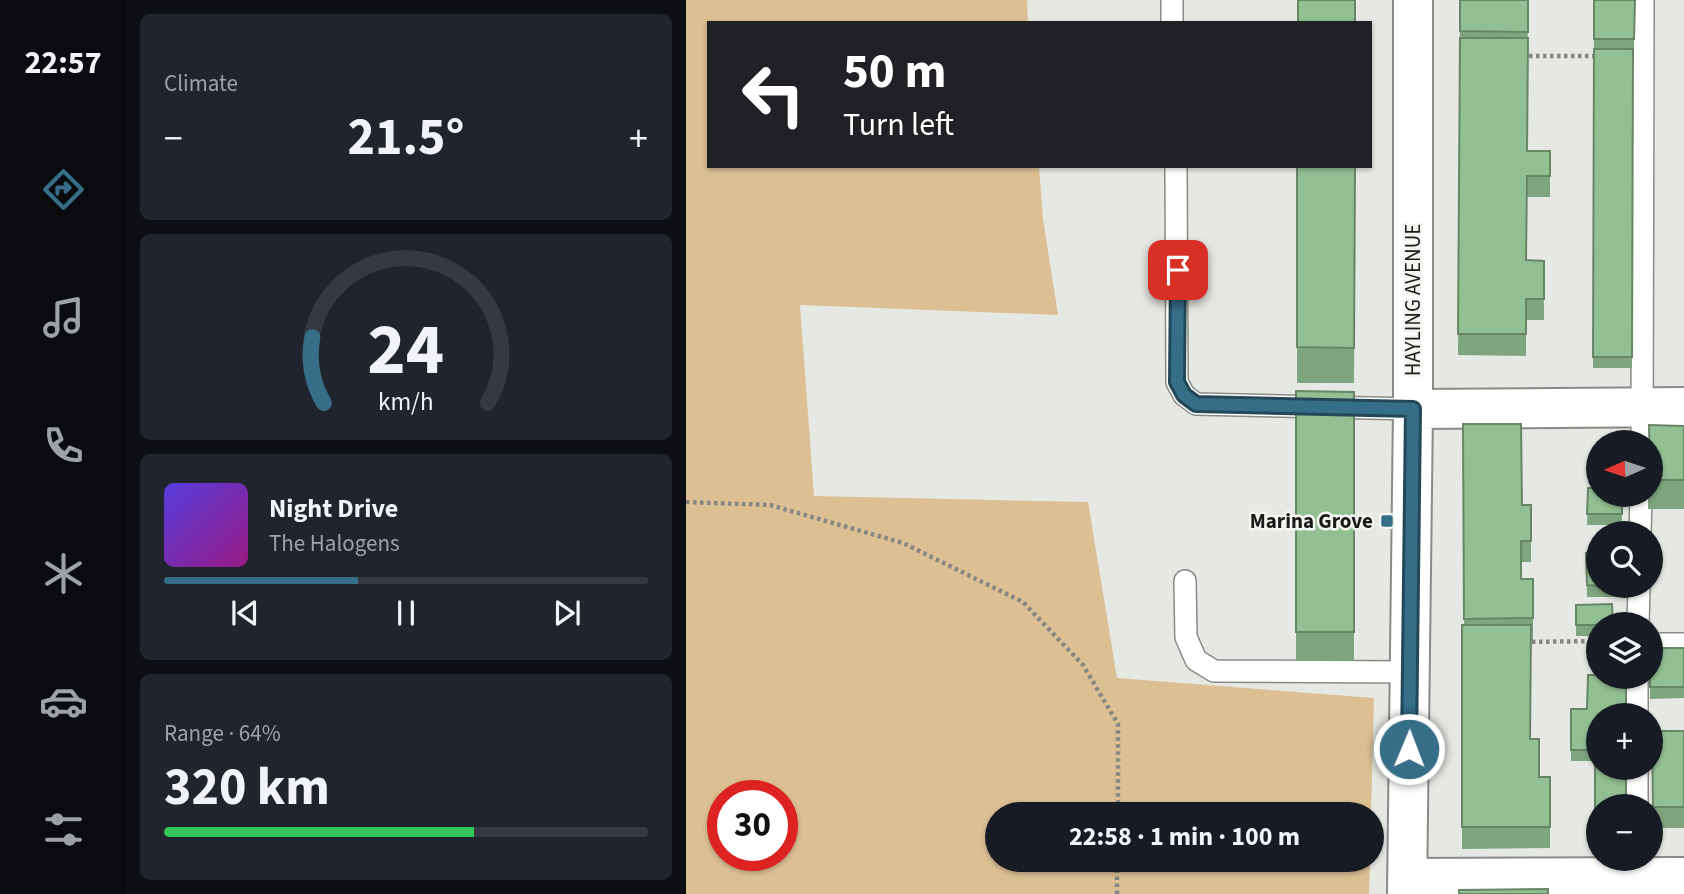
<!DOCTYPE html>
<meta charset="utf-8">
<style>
:root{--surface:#171b24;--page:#20242c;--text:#f1f3f6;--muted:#9ea1a6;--line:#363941;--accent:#366e88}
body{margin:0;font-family:"Source Sans 3",sans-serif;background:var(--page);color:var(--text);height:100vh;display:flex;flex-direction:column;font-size:26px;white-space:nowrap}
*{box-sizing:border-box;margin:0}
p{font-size:23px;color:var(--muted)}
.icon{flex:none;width:38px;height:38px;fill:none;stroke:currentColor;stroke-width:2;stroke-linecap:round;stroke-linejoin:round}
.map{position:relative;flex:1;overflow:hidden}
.side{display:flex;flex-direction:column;gap:14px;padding:14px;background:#0d0f14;width:560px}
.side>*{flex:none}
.top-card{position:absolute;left:21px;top:21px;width:665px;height:147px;border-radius:0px;box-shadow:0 2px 5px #0004;background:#202124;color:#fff;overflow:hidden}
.needle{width:46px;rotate:267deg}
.controls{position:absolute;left:900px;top:430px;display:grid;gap:14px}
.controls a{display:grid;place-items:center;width:77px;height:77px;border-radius:50%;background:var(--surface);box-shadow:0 2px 5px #0004;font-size:35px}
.speed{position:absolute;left:21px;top:780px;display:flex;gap:14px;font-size:35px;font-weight:700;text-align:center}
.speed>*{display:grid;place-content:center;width:91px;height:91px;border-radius:50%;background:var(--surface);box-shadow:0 2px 5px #0004;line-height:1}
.speed .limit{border:10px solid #d22;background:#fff;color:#111}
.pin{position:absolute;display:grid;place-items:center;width:60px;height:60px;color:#fff;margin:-30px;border-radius:14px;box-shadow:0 4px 10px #0006}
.me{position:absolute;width:77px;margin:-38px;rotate:1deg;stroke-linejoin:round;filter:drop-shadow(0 0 5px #0008)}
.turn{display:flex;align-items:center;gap:24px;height:147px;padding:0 21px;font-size:32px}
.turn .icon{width:91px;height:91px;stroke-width:2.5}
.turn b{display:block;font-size:49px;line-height:60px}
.big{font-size:52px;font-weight:700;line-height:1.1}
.side .widget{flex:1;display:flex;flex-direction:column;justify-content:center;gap:10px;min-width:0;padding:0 24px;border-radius:10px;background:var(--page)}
.side .dial{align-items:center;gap:0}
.dial svg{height:182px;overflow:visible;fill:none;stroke:var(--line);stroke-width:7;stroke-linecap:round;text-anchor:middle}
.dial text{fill:var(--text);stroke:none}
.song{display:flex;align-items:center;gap:21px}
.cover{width:84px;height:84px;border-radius:10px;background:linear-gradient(135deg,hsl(250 70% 55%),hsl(310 70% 35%))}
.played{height:7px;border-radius:4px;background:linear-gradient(90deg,var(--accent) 40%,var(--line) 40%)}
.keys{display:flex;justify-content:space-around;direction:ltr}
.heat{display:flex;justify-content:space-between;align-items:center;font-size:38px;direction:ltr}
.charge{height:10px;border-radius:5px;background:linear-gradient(90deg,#34c759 64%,var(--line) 0)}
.trip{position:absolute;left:299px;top:802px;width:399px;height:70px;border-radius:35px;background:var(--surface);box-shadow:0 2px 5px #0004;font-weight:700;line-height:70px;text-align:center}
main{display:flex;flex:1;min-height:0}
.dock{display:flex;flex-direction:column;width:126px;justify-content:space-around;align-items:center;background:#090b0e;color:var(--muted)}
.dock .icon{width:49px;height:49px}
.dock .active{color:var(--accent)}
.dock b{font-size:32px;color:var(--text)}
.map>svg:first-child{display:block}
.green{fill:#dcc094;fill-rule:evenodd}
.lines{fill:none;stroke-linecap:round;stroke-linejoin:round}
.lane-casing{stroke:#898b86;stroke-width:24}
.street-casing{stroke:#898b86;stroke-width:42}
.path{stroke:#868784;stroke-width:4.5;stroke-dasharray:3.5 3.5;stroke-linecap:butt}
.lane{stroke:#fff;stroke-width:21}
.street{stroke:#fff;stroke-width:38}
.wall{fill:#7ea57e}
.building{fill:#93c092;stroke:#678666;stroke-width:2}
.route-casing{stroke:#234858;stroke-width:18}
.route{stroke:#366e88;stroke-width:12}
.poi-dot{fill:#366e88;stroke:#f3f5f0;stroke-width:2.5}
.labels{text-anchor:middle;stroke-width:5;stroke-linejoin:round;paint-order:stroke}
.street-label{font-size:21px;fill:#1a1b19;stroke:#f3f5f0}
.poi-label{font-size:21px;font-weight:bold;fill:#1a1b19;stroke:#f3f5f0;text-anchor:end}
</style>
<main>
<nav class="dock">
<b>22:57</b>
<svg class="icon active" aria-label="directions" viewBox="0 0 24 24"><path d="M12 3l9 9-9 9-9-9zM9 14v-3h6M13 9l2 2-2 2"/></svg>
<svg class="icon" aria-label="music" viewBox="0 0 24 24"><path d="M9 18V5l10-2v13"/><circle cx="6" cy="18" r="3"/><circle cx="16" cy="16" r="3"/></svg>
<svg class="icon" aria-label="phone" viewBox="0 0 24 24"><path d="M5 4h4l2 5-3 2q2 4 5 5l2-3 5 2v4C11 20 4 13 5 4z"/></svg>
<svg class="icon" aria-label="climate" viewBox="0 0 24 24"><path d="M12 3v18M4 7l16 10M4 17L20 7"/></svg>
<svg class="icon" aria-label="car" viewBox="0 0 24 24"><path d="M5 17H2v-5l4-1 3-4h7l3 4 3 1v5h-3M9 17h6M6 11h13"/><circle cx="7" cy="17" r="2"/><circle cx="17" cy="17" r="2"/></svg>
<svg class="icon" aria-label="filters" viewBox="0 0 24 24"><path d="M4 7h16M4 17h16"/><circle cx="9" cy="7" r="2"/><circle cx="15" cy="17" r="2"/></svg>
</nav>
<section class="side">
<div class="widget"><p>Climate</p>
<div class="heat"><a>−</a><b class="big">21.5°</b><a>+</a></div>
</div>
<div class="widget dial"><svg viewBox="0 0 100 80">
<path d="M14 69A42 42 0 1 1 86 69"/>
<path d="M14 69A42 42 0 0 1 9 40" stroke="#366e88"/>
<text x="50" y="56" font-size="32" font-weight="700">24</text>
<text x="50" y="72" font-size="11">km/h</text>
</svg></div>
<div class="widget">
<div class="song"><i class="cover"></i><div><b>Night Drive</b><p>The Halogens</p></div></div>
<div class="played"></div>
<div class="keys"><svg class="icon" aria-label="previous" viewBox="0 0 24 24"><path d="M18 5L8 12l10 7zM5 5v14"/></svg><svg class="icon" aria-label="pause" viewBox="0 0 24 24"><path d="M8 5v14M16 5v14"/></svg><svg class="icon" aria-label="next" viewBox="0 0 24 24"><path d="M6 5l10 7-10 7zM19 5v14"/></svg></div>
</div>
<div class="widget"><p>Range · 64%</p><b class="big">320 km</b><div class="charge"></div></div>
</section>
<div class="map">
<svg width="998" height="894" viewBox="0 0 998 894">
<rect width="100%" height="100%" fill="#e6e8e3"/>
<!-- green -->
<path class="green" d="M 0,0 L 341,0 L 342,23 L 23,23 L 23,166 L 353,166 L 357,219 L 372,315 L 114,305 L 128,496 L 402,502 L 431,678 L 688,698 L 685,814 L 312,814 L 312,859 L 684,859 L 683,894 L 0,894 ZM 37,796 L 96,796 L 96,856 L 37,856 Z"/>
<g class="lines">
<defs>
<path id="lane" d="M 486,0 L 486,23
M 490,166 L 491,382 L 498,395 L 510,404 L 727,409
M 956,443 L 957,0
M 954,534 L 955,495
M 499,581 L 500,637 L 510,660 L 528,671 L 724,672
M 952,625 L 953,586
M 964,644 L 998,644
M 951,716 L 951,677
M 951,807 L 951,768"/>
<path id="street" d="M 727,409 L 998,407
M 721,878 L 998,877
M 721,894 L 727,409 L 727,0"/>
</defs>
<!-- lane casing -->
<use href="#lane" class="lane-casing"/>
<!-- street casing -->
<use href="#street" class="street-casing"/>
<!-- path -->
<path class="path" d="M 836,56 L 911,56
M 0,502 L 84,505 L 217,543 L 337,602 L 397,665 L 432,724 L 432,814
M 839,642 L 912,641
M 431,894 L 431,859"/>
<!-- lane -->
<use href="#lane" class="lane"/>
<!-- street -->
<use href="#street" class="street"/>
</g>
<!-- wall -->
<path class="wall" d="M 774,0 L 842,0 L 841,151 L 864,151 L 864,197 L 841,197 L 840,260 L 858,261 L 858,320 L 840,320 L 840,356 L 772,355 Z
M 908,0 L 949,0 L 948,50 L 947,50 L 946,368 L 907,368 Z
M 611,166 L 669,166 L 668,383 L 611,383 Z
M 610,391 L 668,392 L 668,661 L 610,661 Z
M 777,424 L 836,505 L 845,505 L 845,562 L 835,562 L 835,579 L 847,579 L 847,640 L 845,640 L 844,739 L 853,777 L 864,777 L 864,848 L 776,849 L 776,625 L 778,625 Z
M 998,426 L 998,509 L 962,509 L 962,495 L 964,495 L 964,443 Z
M 902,488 L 936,495 L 936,525 L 901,525 Z
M 900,553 L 912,553 L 912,586 L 941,586 L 941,597 L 901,597 Z
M 890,605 L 912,625 L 912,636 L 890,636 Z
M 964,648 L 998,648 L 998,698 L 964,699 Z
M 910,675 L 912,843 L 909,843 L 909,761 L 885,761 L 885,709 L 901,709 Z
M 966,731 L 998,731 L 998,828 L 967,828 Z"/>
<!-- building -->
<path class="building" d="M 612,0 L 669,0 L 669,23 L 612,23 Z
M 774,0 L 842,0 L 842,32 L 774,31 Z
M 908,0 L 949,0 L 948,39 L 908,39 Z
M 774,38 L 842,38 L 841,151 L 864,151 L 864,176 L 841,176 L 840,260 L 858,261 L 858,299 L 840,299 L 840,334 L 772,334 Z
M 908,49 L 947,49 L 946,357 L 907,357 Z
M 611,166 L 669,166 L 668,348 L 611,347 Z
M 610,391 L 668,392 L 668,632 L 610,632 Z
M 777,424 L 835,424 L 836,505 L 845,505 L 845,541 L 835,541 L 835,579 L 847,579 L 847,618 L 778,619 Z
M 963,425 L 998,426 L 998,480 L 964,480 Z
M 902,488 L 912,488 L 912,495 L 936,495 L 936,514 L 901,514 Z
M 900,553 L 912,553 L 912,586 L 901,585 Z
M 926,604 L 927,625 L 890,625 L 890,605 Z
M 776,625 L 845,625 L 844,739 L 853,739 L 853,777 L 864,777 L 864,827 L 776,827 Z
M 910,637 L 912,637 L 912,677 L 940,677 L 940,716 L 912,716 L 912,768 L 940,768 L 940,807 L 912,807 L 912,832 L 909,832 L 909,750 L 885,750 L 885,709 L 901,709 L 902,675 L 910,675 Z
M 964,648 L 998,648 L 998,687 L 964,687 Z
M 966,731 L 998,731 L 998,807 L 967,807 Z
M 862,889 L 862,894 L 773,894 L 773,890 Z"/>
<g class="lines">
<defs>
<path id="route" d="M 492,270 L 491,382 L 498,395 L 510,404 L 727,409 L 723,749"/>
</defs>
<!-- route casing -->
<use href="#route" class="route-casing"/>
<!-- route -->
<use href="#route" class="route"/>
</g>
<!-- markers -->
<rect class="poi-dot" x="694" y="514" width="14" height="14" rx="3.5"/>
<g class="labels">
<!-- street labels -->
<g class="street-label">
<text transform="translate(727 300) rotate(-90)" y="7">HAYLING AVENUE</text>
</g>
<!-- poi labels -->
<g class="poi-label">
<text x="687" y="528">Marina Grove</text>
</g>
</g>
</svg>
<div class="controls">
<a><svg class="needle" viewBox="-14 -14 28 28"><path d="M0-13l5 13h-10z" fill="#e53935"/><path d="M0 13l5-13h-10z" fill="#9ea1a6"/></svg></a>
<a><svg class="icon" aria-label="search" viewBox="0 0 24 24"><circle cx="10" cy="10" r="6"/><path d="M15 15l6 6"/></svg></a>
<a><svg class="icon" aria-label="layers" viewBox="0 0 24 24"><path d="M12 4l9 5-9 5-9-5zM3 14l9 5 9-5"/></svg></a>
<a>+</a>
<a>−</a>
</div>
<div class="speed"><div class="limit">30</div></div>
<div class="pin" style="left:492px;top:270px;background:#d93025"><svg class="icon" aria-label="arrive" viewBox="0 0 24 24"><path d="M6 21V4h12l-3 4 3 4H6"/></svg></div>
<svg class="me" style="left:723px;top:749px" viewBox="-20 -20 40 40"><circle r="17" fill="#366e88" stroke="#fff" stroke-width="3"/><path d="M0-11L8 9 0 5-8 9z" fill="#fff"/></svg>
<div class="trip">22:58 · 1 min · 100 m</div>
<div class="top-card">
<div class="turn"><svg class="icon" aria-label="left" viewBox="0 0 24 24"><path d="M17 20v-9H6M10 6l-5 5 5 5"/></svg><div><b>50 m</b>Turn left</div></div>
</div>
</div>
</main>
